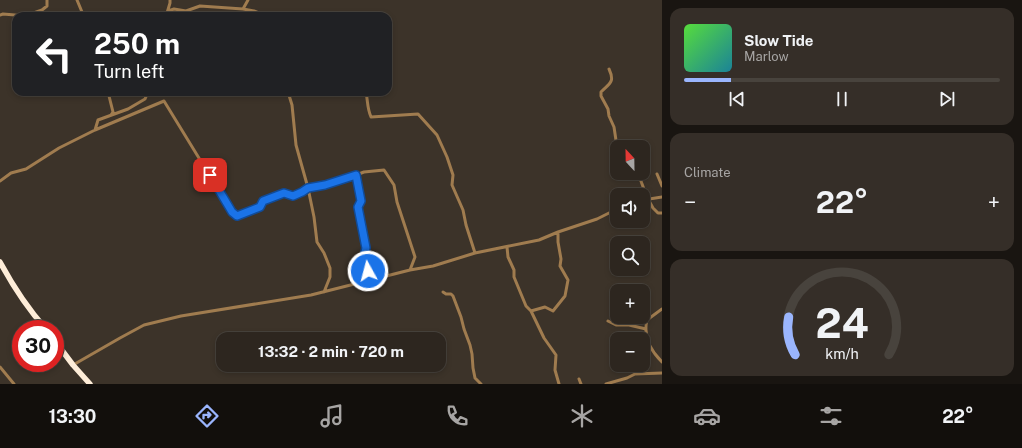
<!DOCTYPE html>
<meta charset="utf-8">
<style>
:root{--surface:#2d261f;--page:#352e28;--text:#f1f3f6;--muted:#a7a5a4;--line:#48433d;--accent:#9ab5fd}
body{margin:0;font-family:"Public Sans",sans-serif;background:var(--page);color:var(--text);height:100vh;display:flex;flex-direction:column;font-size:15px;white-space:nowrap}
*{box-sizing:border-box;margin:0}
p{font-size:13px;color:var(--muted)}
.icon{flex:none;width:22px;height:22px;fill:none;stroke:currentColor;stroke-width:2;stroke-linecap:round;stroke-linejoin:round}
.map{position:relative;flex:1;overflow:hidden}
.panel{display:flex;flex-direction:column;gap:8px;padding:8px;background:#191511;width:360px}
.panel>*{flex:none}
.top-card{position:absolute;left:12px;top:12px;width:380px;height:84px;border-radius:12px;box-shadow:0 2px 6px #0003,0 0 0 1px var(--line);background:#202124;color:#fff;overflow:hidden}
.needle{width:26px;rotate:338deg}
.controls{position:absolute;left:610px;top:140px;display:grid;gap:8px}
.controls a{display:grid;place-items:center;width:40px;height:40px;border-radius:8px;background:var(--surface);box-shadow:0 2px 6px #0003,0 0 0 1px var(--line);font-size:20px}
.speed{position:absolute;left:12px;top:320px;display:flex;gap:8px;font-size:20px;font-weight:700;text-align:center}
.speed>*{display:grid;place-content:center;width:52px;height:52px;border-radius:50%;background:var(--surface);box-shadow:0 2px 6px #0003,0 0 0 1px var(--line);line-height:1}
.speed .limit{border:6px solid #d22;background:#fff;color:#111}
.pin{position:absolute;display:grid;place-items:center;width:34px;height:34px;color:#fff;margin:-17px;border-radius:8px;box-shadow:0 2px 6px #0006}
.me{position:absolute;width:44px;margin:-22px;rotate:353deg;stroke-linejoin:round;filter:drop-shadow(0 0 3px #0008)}
.turn{display:flex;align-items:center;gap:14px;height:84px;padding:0 16px;font-size:18px}
.turn .icon{width:52px;height:52px;stroke-width:2.5}
.turn b{display:block;font-size:28px;line-height:34px}
.big{font-size:30px;font-weight:700;line-height:1.1}
.panel .tile{flex:1;display:flex;flex-direction:column;justify-content:center;gap:6px;min-width:0;padding:0 14px;border-radius:12px;background:var(--page)}
.panel .dial{align-items:center;gap:0}
.dial svg{height:104px;overflow:visible;fill:none;stroke:var(--line);stroke-width:7;stroke-linecap:round;text-anchor:middle}
.dial text{fill:var(--text);stroke:none}
.song{display:flex;align-items:center;gap:12px}
.cover{width:48px;height:48px;border-radius:6px;background:linear-gradient(135deg,hsl(110 70% 55%),hsl(190 70% 35%))}
.played{height:4px;border-radius:2px;background:linear-gradient(90deg,var(--accent) 15%,var(--line) 15%)}
.keys{display:flex;justify-content:space-around;direction:ltr}
.heat{display:flex;justify-content:space-between;align-items:center;font-size:22px;direction:ltr}
.trip{position:absolute;left:216px;top:332px;width:230px;height:40px;border-radius:12px;background:var(--surface);box-shadow:0 2px 6px #0003,0 0 0 1px var(--line);font-weight:700;line-height:40px;text-align:center}
.tab-bar{display:flex;height:64px;justify-content:space-around;align-items:center;background:#120f0c;color:var(--muted)}
.tab-bar .icon{width:28px;height:28px}
.tab-bar .selected{color:var(--accent)}
.tab-bar b{font-size:18px;color:var(--text)}
main{display:flex;flex:1;min-height:0}
.map>svg:first-child{display:block}
.lines{fill:none;stroke-linecap:round;stroke-linejoin:round}
.street{stroke:#a07c4f;stroke-width:3}
.highway{stroke:#feedd8;stroke-width:5.5}
.route-casing{stroke:#114b97;stroke-width:10}
.route{stroke:#1a73e8;stroke-width:7}
</style>
<main>
<div class="map">
<svg width="662" height="384" viewBox="0 0 662 384">
<rect width="100%" height="100%" fill="#3c3329"/>
<g class="lines">
<!-- street -->
<path class="street" d="M 77,0 L 82,12 L 80,16
M 243,9 L 248,0
M 168,11 L 174,9 L 186,11 L 200,6 L 243,9 L 254,11 L 266,16
M 0,15 L 3,14 L 27,16
M 25,16 L 42,10 L 47,6 L 47,0
M 159,16 L 167,13 L 170,3 L 170,0
M 609,69 C 615,82 610,83 601,92 L 601,96 L 608,109 L 609,116 L 614,127 L 617,147
M 108,92 L 113,112 L 111,115
M 288,92 L 292,105 L 296,145 L 308,188 L 314,217 L 317,242 L 324,253 L 330,268 L 330,277 L 324,292
M 366,92 C 368,102 367,108 371,117 L 418,114 L 437,135 L 447,157 L 453,175 L 452,185 L 463,210 L 466,225 L 475,253
M 95,130 L 98,120 L 128,109 L 145,99 L 148,92
M 638,173 L 645,192 L 645,200
M 657,174 L 662,186
M 356,175 L 361,201 L 358,207 L 366,248 L 365,252 L 367,261 L 368,281
M 0,181 L 11,173 L 26,169 L 59,148 L 95,130 L 164,101 L 232,212 L 237,216 L 260,207 L 263,201 L 284,193 L 293,196 L 302,193 L 308,188 L 325,185 L 356,175 L 364,172 L 384,170 L 394,185 L 397,202 L 415,257 L 410,270
M 648,199 L 653,208 L 658,213 L 662,213
M 643,200 L 662,197
M 507,247 L 508,257 L 514,270 L 514,277 L 526,306 L 531,311 L 544,338 L 556,355 L 555,370 L 559,384
M 443,292 L 446,294 L 451,294 L 453,296 L 461,317 L 464,329 L 470,345 L 472,354 L 473,368 L 475,378 L 481,384
M 662,309 L 647,320 C 643,336 651,351 662,362
M 531,311 L 545,307 L 553,311 L 565,296 L 568,280 L 560,266 L 561,259 L 558,242 L 558,232
M 608,321 L 616,325 L 629,325 L 646,329
M 643,350 L 648,344
M 73,365 L 120,338 L 144,325 L 181,316 L 311,295 L 410,270 L 433,266 L 475,253 L 539,240 L 558,232 L 597,219 L 617,209
M 0,367 L 14,384
M 635,374 L 638,371 L 639,365
M 579,379 L 581,384
M 606,384 L 627,378 L 635,374 L 662,373"/>
<!-- highway -->
<path class="highway" d="M 0,262 C 13,286 28,309 46,329
M 55,341 L 73,365 L 90,384"/>
</g>
<g class="lines">
<defs>
<path id="route" d="M 210,175 L 232,212 L 237,216 L 260,207 L 263,201 L 284,193 L 293,196 L 302,192 L 308,188 L 325,185 L 356,175 L 361,201 L 358,207 L 366,248 L 365,252 L 367,261 L 368,271"/>
</defs>
<!-- route casing -->
<use href="#route" class="route-casing"/>
<!-- route -->
<use href="#route" class="route"/>
</g>
</svg>
<div class="controls">
<a><svg class="needle" viewBox="-14 -14 28 28"><path d="M0-13l5 13h-10z" fill="#e53935"/><path d="M0 13l5-13h-10z" fill="#a7a5a4"/></svg></a>
<a><svg class="icon" aria-label="sound" viewBox="0 0 24 24"><path d="M4 9h4l5-4v14l-5-4H4zM17 9q2 3 0 6"/></svg></a>
<a><svg class="icon" aria-label="search" viewBox="0 0 24 24"><circle cx="10" cy="10" r="6"/><path d="M15 15l6 6"/></svg></a>
<a>+</a>
<a>−</a>
</div>
<div class="speed"><div class="limit">30</div></div>
<div class="pin" style="left:210px;top:175px;background:#d93025"><svg class="icon" aria-label="arrive" viewBox="0 0 24 24"><path d="M6 21V4h12l-3 4 3 4H6"/></svg></div>
<svg class="me" style="left:368px;top:271px" viewBox="-20 -20 40 40"><circle r="17" fill="#1a73e8" stroke="#fff" stroke-width="3"/><path d="M0-11L8 9 0 5-8 9z" fill="#fff"/></svg>
<div class="trip">13:32 · 2 min · 720 m</div>
<div class="top-card">
<div class="turn"><svg class="icon" aria-label="left" viewBox="0 0 24 24"><path d="M17 20v-9H6M10 6l-5 5 5 5"/></svg><div><b>250 m</b>Turn left</div></div>
</div>
</div>
<section class="panel">
<div class="tile">
<div class="song"><i class="cover"></i><div><b>Slow Tide</b><p>Marlow</p></div></div>
<div class="played"></div>
<div class="keys"><svg class="icon" aria-label="previous" viewBox="0 0 24 24"><path d="M18 5L8 12l10 7zM5 5v14"/></svg><svg class="icon" aria-label="pause" viewBox="0 0 24 24"><path d="M8 5v14M16 5v14"/></svg><svg class="icon" aria-label="next" viewBox="0 0 24 24"><path d="M6 5l10 7-10 7zM19 5v14"/></svg></div>
</div>
<div class="tile"><p>Climate</p>
<div class="heat"><a>−</a><b class="big">22°</b><a>+</a></div>
</div>
<div class="tile dial"><svg viewBox="0 0 100 80">
<path d="M14 69A42 42 0 1 1 86 69"/>
<path d="M14 69A42 42 0 0 1 9 40" stroke="#9ab5fd"/>
<text x="50" y="56" font-size="32" font-weight="700">24</text>
<text x="50" y="72" font-size="11">km/h</text>
</svg></div>
</section>
</main>
<nav class="tab-bar">
<b>13:30</b>
<svg class="icon selected" aria-label="directions" viewBox="0 0 24 24"><path d="M12 3l9 9-9 9-9-9zM9 14v-3h6M13 9l2 2-2 2"/></svg>
<svg class="icon" aria-label="music" viewBox="0 0 24 24"><path d="M9 18V5l10-2v13"/><circle cx="6" cy="18" r="3"/><circle cx="16" cy="16" r="3"/></svg>
<svg class="icon" aria-label="phone" viewBox="0 0 24 24"><path d="M5 4h4l2 5-3 2q2 4 5 5l2-3 5 2v4C11 20 4 13 5 4z"/></svg>
<svg class="icon" aria-label="climate" viewBox="0 0 24 24"><path d="M12 3v18M4 7l16 10M4 17L20 7"/></svg>
<svg class="icon" aria-label="car" viewBox="0 0 24 24"><path d="M5 17H2v-5l4-1 3-4h7l3 4 3 1v5h-3M9 17h6M6 11h13"/><circle cx="7" cy="17" r="2"/><circle cx="17" cy="17" r="2"/></svg>
<svg class="icon" aria-label="filters" viewBox="0 0 24 24"><path d="M4 7h16M4 17h16"/><circle cx="9" cy="7" r="2"/><circle cx="15" cy="17" r="2"/></svg>
<b>22°</b>
</nav>
